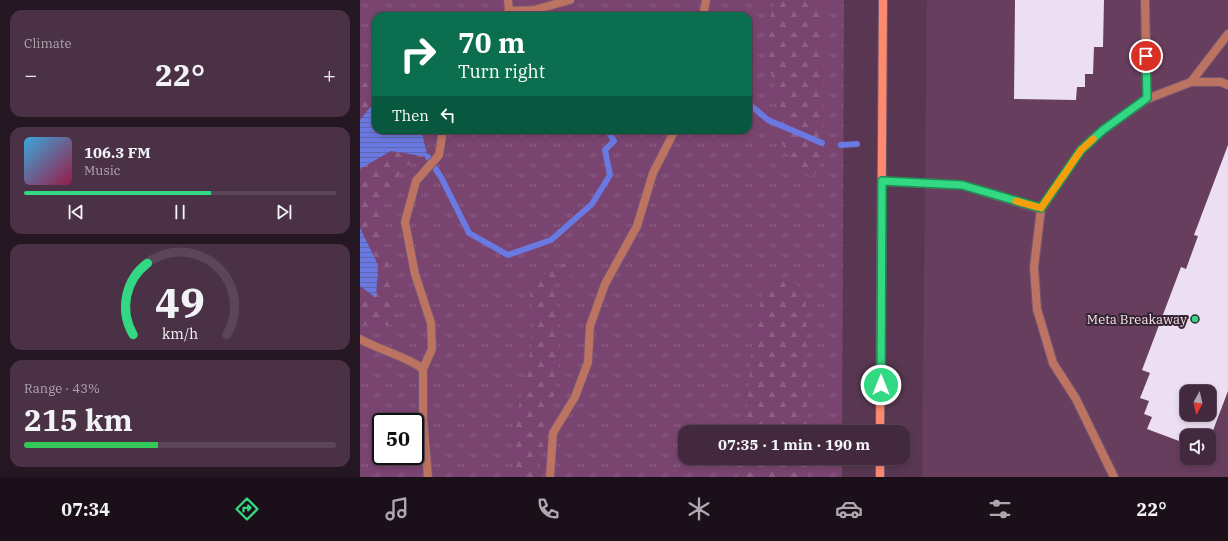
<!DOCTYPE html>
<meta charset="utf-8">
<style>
:root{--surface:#43293e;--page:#4a3145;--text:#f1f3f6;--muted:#afa6b0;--line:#5b4558;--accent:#32d882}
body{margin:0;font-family:"IBM Plex Serif",serif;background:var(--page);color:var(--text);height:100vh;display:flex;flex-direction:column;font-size:15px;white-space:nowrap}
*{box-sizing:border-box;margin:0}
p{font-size:13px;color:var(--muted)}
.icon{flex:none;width:22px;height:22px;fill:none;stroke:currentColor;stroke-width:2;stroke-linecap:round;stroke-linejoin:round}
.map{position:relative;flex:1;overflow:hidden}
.side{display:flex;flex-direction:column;gap:10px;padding:10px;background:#251722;width:360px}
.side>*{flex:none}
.guide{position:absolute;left:12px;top:12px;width:380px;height:122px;border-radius:12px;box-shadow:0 2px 6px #0003,0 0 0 1px var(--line);background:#0b6e4f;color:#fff;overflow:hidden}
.needle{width:26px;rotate:188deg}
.tools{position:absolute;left:820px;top:385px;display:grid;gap:8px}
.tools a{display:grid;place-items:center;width:36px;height:36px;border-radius:8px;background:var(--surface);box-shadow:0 2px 6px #0003,0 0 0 1px var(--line);font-size:20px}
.speed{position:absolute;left:12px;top:413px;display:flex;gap:8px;font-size:20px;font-weight:700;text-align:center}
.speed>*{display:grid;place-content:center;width:52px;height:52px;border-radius:50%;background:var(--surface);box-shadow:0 2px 6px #0003,0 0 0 1px var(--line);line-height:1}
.speed .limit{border:2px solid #111;border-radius:6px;background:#fff;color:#111}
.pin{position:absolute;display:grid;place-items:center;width:34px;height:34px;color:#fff;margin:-17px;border:2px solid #fff;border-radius:50%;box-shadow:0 1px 4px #0007}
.me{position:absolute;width:44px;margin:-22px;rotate:0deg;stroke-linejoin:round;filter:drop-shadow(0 0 3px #0008)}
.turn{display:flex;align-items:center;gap:14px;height:84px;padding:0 20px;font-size:18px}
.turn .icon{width:52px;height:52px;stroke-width:2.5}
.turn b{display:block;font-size:28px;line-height:34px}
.then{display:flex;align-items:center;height:38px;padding:0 20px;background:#0003;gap:8px;font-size:15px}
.big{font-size:30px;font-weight:700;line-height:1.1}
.side .widget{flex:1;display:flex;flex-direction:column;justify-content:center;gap:6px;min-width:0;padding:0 14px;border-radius:12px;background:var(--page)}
.side .dial{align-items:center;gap:0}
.dial svg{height:104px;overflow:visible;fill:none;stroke:var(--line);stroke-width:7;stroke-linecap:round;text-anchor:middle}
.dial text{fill:var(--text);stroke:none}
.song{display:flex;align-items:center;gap:12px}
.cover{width:48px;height:48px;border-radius:6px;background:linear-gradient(135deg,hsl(200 70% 55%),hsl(340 70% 35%))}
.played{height:4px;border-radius:2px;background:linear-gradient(90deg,var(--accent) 60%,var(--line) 60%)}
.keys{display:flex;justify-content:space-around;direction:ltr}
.heat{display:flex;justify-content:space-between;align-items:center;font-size:22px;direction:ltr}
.charge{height:6px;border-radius:3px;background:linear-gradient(90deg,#34c759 43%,var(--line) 0)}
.trip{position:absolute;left:318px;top:425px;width:232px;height:40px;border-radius:12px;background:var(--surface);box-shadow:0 2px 6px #0003,0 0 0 1px var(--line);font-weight:700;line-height:40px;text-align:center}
.dock{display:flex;height:64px;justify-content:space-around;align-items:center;background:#1b1019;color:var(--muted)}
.dock .icon{width:28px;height:28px}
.dock .on{color:var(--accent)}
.dock b{font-size:18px;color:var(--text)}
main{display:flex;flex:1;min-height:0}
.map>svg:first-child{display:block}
.built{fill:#673e5e;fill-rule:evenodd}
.grass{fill:url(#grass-tufts);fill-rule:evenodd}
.forest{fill:url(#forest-firs)}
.water{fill:url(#water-rules)}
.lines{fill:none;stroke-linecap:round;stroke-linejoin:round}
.stream{stroke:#6a78e1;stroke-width:6}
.building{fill:#ecdef3;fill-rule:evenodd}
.lane-casing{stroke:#76566f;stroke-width:10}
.secondary-casing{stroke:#76566f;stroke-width:10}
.lane{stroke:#bd7361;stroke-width:8}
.secondary{stroke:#fe8a6d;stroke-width:8}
.route-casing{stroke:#208c54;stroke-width:10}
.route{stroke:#32d882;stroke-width:7}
.slow{stroke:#f59e0b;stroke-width:7}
.poi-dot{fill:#32d882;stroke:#352531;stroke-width:1.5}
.labels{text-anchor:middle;stroke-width:4;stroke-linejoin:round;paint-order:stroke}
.poi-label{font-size:13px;fill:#f9e3f3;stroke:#352531;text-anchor:end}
</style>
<main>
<section class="side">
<div class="widget"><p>Climate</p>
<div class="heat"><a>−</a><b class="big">22°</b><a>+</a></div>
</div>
<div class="widget">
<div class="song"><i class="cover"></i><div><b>106.3 FM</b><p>Music</p></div></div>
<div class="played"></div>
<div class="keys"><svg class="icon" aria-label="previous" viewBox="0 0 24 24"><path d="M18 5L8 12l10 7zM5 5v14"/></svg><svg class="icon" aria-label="pause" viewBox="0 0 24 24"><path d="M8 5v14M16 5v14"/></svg><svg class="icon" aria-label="next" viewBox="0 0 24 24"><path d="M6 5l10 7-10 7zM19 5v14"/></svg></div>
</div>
<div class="widget dial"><svg viewBox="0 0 100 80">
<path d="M14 69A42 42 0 1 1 86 69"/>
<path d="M14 69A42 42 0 0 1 25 14" stroke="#32d882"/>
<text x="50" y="56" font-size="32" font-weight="700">49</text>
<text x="50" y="72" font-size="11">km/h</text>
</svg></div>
<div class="widget"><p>Range · 43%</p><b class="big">215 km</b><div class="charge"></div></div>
</section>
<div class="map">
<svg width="868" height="477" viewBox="0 0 868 477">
<defs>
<pattern id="grass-tufts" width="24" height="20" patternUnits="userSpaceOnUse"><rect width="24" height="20" fill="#7a4470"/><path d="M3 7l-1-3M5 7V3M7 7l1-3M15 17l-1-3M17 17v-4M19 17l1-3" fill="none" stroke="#8e5f85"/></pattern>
<pattern id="forest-firs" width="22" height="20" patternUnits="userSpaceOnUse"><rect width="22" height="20" fill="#7a4470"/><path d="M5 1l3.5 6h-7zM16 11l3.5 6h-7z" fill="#8e5f85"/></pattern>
<pattern id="water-rules" width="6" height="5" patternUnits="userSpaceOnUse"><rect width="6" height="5" fill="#6a78e1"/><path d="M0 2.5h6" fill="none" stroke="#5f66ac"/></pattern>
</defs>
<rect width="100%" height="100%" fill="#593752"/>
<!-- built -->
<path class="built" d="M 567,0 L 868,0 L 868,477 L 562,477 ZM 827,392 L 849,392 L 849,414 L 827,414 ZM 827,436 L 849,436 L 849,458 L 827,458 Z"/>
<!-- grass -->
<path class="grass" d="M 0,0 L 484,0 L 482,432 L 325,432 L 325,458 L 482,458 L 482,477 L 0,477 ZM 16,16 L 388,16 L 388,130 L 16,130 ZM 21,422 L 55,422 L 55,456 L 21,456 Z"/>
<!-- forest -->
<path class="forest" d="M 415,0 L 464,0 L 463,159 L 453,178 L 433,165 L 417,133 L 416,96 L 404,40 Z
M 10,78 L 16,78 L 16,130 L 71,130 L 68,157 L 45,166 L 26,196 L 22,237 L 37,285 L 37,325 L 5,325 L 0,320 L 0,88 Z
M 205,263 L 215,264 L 213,274 L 194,284 L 197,309 L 199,371 L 177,477 L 155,477 L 153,434 L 170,354 L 174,317 L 170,295 L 170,282 Z
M 427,277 L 446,292 L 447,432 L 381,432 L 387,410 L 392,346 L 405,279 Z
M 376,458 L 447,458 L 447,477 L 378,477 Z"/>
<!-- water -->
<path class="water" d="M 16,100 L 16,130 L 61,130 L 68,157 L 31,151 L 0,169 L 0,120 Z
M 0,228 L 18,265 L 16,298 L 0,286 Z"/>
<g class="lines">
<!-- stream -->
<path class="stream" d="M 388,103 L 408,120 L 462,143
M 481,145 L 497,144
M 68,157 L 82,179 L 109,233 L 148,255 L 191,240 L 232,204 L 250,175 L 245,150 L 254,141 L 247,130"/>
</g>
<!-- building -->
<path class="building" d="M 655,0 L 744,0 L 743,47 L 734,47 L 733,74 L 725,74 L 725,87 L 717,87 L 716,100 L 654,99 Z
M 868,145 L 868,391 L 849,441 L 849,436 L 827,436 L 827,444 L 787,429 L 792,417 L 784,414 L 789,401 L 780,398 L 790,373 L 782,370 L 821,267 L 826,269 L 838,236 L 834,235 ZM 827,392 L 849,392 L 849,414 L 827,414 Z"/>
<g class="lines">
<defs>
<path id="lane" d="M 148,0 L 149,11
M 785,0 L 787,99
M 144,16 L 149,11 L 174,10 L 210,0
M 343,16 L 346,0
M 831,82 L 861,82 L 868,85
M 522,181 L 602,185 L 681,209
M 0,339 C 21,351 44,355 63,369
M 68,477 L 63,418 L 63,369 L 72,349 L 71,323 L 55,274 L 45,222 L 56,181 L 79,155 L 83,130
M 190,477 L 193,433 L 215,397 L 228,362 L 230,326 L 245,284 L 277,226 L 293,173 L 315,130
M 754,477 L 716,399 L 693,363 L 677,309 L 674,267 L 681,209 L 721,150 L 743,130 L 787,99 L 831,82 L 868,34"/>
<path id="secondary" d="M 520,432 L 523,0
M 520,477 L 520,458"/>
</defs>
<!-- lane casing -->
<use href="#lane" class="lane-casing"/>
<!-- secondary casing -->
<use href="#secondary" class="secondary-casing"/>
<!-- lane -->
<use href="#lane" class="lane"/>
<!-- secondary -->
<use href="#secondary" class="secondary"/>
</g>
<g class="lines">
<defs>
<path id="route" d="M 521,385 L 522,181 L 602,185 L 681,208 L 721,150 L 743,130 L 787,98 L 786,56"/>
</defs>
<!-- route casing -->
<use href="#route" class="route-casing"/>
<!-- route -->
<use href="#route" class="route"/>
<!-- slow -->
<path class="slow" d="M 656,201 L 681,208 L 721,150 L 733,139"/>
</g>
<!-- markers -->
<circle class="poi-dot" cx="835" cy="319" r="4"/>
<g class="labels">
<!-- poi labels -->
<g class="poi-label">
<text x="827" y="324">Meta Breakaway</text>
</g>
</g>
</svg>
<div class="tools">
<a><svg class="needle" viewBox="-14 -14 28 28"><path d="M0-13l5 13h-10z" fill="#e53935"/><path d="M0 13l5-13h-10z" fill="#afa6b0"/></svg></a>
<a><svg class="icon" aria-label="sound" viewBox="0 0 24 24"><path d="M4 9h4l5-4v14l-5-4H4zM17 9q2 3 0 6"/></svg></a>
</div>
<div class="speed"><div class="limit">50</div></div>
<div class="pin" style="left:786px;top:56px;background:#d93025"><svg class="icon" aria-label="arrive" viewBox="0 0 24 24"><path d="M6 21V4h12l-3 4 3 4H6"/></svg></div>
<svg class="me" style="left:521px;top:385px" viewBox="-20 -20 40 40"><circle r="17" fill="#32d882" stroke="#fff" stroke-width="3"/><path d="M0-11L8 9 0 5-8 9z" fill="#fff"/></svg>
<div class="trip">07:35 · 1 min · 190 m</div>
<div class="guide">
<div class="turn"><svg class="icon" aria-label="right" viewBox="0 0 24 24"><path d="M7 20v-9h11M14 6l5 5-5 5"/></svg><div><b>70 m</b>Turn right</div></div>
<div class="then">Then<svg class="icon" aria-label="left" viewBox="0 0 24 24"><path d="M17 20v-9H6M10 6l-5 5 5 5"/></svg></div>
</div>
</div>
</main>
<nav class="dock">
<b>07:34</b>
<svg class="icon on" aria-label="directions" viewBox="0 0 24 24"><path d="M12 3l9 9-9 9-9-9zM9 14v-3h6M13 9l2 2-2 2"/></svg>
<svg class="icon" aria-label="music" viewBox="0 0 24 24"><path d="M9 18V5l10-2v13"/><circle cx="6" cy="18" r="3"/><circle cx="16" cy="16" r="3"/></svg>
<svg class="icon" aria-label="phone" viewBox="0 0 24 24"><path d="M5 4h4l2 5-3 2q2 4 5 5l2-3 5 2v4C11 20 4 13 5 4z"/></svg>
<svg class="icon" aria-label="climate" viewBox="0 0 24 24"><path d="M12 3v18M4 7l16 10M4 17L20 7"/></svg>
<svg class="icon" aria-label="car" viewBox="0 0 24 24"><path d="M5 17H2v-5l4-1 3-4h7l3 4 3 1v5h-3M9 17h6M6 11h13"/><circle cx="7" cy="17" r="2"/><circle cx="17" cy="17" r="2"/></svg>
<svg class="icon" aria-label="filters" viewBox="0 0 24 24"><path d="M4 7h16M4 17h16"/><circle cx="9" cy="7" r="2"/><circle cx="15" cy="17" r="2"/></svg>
<b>22°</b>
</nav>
